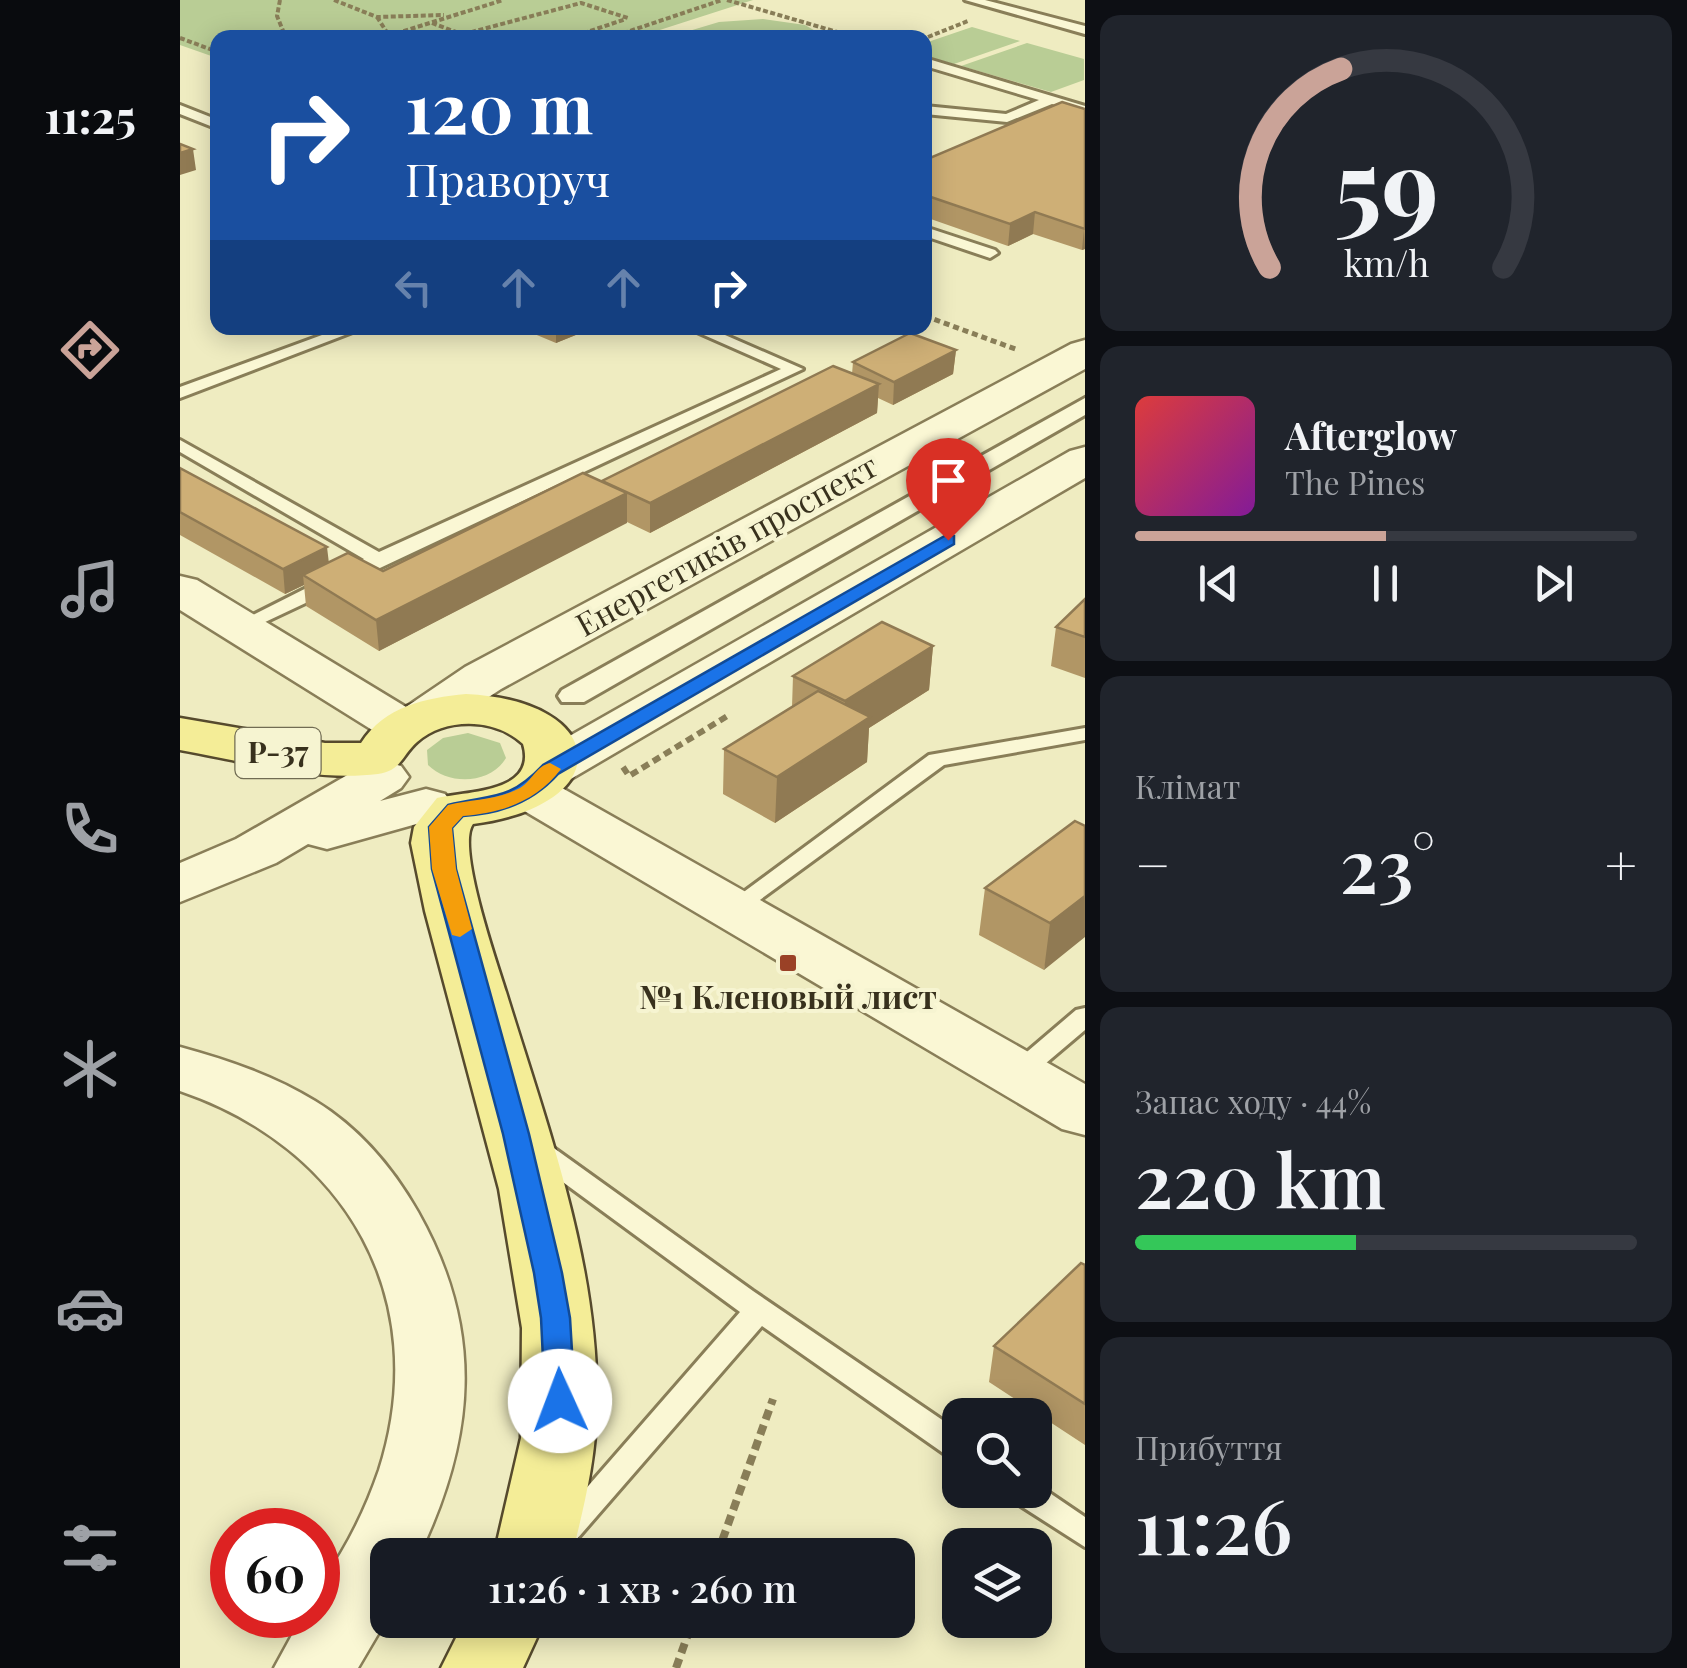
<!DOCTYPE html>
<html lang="uk">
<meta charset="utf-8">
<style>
:root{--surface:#171b24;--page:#20242c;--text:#f1f3f6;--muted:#9ea1a6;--line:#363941;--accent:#caa398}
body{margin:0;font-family:"Playfair Display",serif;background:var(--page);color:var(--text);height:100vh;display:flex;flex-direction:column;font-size:38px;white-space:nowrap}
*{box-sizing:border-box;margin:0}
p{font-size:32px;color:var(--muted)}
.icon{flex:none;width:55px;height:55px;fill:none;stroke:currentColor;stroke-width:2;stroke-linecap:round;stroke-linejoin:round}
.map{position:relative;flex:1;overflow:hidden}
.panel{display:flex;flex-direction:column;gap:15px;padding:15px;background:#0d0f14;width:602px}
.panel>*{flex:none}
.hud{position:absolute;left:30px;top:30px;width:722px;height:305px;border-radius:20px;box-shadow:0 5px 25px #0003;background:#1a4fa0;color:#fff;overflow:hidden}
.controls{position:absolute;left:762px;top:1398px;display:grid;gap:20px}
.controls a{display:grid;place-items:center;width:110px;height:110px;border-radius:20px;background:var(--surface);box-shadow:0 5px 25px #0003;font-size:50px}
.speed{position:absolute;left:30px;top:1508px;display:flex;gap:20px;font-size:50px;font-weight:700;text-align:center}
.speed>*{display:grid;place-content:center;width:130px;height:130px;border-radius:50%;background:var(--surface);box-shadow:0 5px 25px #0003;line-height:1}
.speed .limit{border:15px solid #d22;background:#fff;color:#111}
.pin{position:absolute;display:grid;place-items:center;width:85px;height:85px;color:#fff;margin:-102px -42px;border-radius:50% 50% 50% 0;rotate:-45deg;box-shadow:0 0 10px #0007}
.pin .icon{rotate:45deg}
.me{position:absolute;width:110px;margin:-55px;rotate:358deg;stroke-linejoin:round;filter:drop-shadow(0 0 8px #0008)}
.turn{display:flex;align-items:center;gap:35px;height:210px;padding:0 30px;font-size:45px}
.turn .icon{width:130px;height:130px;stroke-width:2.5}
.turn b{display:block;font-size:70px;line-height:85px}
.lanes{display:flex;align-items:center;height:95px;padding:0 30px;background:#0003;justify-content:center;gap:50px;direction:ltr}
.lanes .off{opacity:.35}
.big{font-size:75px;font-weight:600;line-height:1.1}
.panel .card{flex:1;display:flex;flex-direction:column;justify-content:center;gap:15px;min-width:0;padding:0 35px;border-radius:20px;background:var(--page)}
.panel .dial{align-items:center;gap:0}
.dial svg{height:260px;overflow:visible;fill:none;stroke:var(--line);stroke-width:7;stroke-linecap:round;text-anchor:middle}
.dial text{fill:var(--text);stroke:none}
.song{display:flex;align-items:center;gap:30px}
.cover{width:120px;height:120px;border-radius:15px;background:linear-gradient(135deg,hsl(0 70% 55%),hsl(290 70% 35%))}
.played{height:10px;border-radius:5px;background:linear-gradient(90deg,var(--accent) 50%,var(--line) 50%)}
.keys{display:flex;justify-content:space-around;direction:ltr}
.heat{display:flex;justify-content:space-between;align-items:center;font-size:55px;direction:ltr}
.charge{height:15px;border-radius:8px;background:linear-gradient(90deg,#34c759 44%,var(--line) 0)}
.trip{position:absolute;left:190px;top:1538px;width:545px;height:100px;border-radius:20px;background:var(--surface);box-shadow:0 5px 25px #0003;font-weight:600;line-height:100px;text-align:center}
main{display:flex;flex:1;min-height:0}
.dock{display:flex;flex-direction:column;width:180px;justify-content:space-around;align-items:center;background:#090b0e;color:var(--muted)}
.dock .icon{width:70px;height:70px}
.dock .on{color:var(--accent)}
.dock b{font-size:45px;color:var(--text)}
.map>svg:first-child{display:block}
.green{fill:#b9cd95}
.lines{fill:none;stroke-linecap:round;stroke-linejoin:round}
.service-casing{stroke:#897e58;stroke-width:6}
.pedestrian-casing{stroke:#897e58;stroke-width:6}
.tertiary-casing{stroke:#897e58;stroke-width:5}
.primary-casing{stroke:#564a2d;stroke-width:5}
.path-far3{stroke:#897e58;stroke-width:4;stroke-dasharray:5 2.5;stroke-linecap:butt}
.path-far2{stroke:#897e58;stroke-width:5;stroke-dasharray:6 4;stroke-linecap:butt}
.path-far1{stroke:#897e58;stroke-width:6;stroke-dasharray:8 5;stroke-linecap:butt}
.path{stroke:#897e58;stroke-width:8;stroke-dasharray:10 6;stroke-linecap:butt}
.service{fill:#faf7d4;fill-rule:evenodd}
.pedestrian{fill:#faf7d4;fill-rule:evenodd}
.tertiary{fill:#faf7d4;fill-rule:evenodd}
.primary{fill:#f4ed97;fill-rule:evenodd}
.wall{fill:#b19665}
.shaded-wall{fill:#907a53}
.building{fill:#ceaf76;stroke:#907a53;stroke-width:2.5}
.route{fill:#1a73e8;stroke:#114b97;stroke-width:2.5}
.slow{fill:#f59e0b}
.poi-dot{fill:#9a4126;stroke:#f6f4d1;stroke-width:4}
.labels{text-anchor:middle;stroke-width:8;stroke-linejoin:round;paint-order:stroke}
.shield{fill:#f6f4d1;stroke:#716c53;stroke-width:2.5}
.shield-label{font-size:30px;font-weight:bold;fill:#38311d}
.street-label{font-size:32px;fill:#38311d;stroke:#f6f4d1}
.poi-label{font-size:32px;font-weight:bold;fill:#38311d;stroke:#f6f4d1}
</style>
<main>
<nav class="dock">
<b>11:25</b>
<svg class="icon on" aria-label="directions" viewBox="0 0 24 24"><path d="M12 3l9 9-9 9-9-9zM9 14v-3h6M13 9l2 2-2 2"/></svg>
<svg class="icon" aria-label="music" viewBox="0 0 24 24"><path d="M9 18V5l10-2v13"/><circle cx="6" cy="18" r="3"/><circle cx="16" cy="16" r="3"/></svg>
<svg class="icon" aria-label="phone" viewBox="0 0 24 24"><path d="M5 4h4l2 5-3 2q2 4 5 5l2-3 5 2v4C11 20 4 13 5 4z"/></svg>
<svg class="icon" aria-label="climate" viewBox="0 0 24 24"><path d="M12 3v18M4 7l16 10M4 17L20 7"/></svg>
<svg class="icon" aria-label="car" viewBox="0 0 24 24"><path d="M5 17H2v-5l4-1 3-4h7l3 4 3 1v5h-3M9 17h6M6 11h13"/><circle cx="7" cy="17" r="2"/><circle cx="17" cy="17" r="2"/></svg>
<svg class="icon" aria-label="filters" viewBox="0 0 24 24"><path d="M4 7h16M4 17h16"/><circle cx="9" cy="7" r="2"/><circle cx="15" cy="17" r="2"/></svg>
</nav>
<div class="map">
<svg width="905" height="1668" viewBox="0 0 905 1668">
<rect width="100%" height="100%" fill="#efecc1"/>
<!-- green -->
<path class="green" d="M 0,0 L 573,0 L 458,37 L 38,38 L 37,58 L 0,45 Z
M 583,19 L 625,25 L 646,37 L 489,37 L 539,22 Z
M 792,27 L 840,41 L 774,64 L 745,56 L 745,43 Z
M 847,43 L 904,59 L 904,80 L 871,92 L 781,66 Z
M 288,733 L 320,743 L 326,758 C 311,784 269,786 248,765 L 247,750 L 263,738 Z"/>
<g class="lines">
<defs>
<path id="service" d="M 785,0 L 805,0 L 905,26 L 905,34 Z
M 745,58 L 905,106 L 905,114 L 872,104 L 827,122 L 745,114 L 745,106 L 826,114 L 859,100 L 745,66 Z
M 0,105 L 38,120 L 38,129 L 0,114 Z
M 745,227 L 815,250 L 818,253 L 810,258 L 745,236 Z
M 161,328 L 183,328 L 0,398 L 0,387 Z
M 508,328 L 529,328 L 623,369 L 68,630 L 61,632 L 51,626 L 184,559 L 0,452 L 0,440 L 199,552 L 601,369 Z
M 905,728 L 905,740 L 764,765 L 562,913 L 546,913 L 542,908 L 749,755 Z
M 905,1008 L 905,1030 L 846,1080 L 828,1080 L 824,1074 L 828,1068 L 896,1010 Z
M 355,1139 L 364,1141 L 573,1291 L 780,1432 L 780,1460 L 769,1457 L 582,1326 L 383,1555 L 348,1555 L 560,1312 L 346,1155 L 342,1148 L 346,1141 Z
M 855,1483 L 905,1517 L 905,1547 L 830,1499 L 826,1490 L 855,1490 Z"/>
<path id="pedestrian" d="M 905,398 L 905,415 L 404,702 L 382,702 L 378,696 L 382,690 Z"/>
<path id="tertiary" d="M 905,340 L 905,369 L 321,689 L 263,727 L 246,731 L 241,738 L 223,742 L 205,738 L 0,610 L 0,576 L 17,580 L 226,707 L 285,667 L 891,344 Z
M 905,447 L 905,478 L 389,780 L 375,784 L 905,1084 L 905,1135 L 882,1129 L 331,803 L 323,792 L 331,781 L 349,776 L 344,769 L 351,758 L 890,451 Z
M 202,761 L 221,766 L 229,777 L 221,788 L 200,801 L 246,789 L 265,794 L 273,805 L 265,816 L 147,849 L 128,844 L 96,863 L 0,902 L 0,863 L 56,839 L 183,766 Z
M 0,1047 C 47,1060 93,1075 135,1101 C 178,1127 213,1168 238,1212 C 304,1329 296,1436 239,1555 L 208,1555 L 208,1617 L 178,1668 L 94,1668 L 123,1615 L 138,1615 C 138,1608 136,1598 138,1592 C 142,1579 154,1565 161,1553 C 177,1526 189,1499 199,1470 C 254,1298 165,1147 0,1091 Z"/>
<path id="primary" d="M 286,694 C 429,701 439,805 293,824 C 276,846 317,963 326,992 C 368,1129 423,1275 416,1421 C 414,1466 403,1511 392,1555 L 314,1555 L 341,1438 L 342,1328 L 319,1189 L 245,911 L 231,843 L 234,827 L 257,798 C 287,791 358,793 343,744 C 315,718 266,717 237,742 C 222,755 221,771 198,774 C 133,782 63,761 0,750 L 0,718 L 145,743 L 181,743 C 205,706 245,698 286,694 Z
M 285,1620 L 365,1620 L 343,1668 L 261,1668 Z"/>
</defs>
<!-- service casing -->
<use href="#service" class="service-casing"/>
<!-- pedestrian casing -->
<use href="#pedestrian" class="pedestrian-casing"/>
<!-- tertiary casing -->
<use href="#tertiary" class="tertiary-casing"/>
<!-- primary casing -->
<use href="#primary" class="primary-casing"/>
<!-- path-far3 -->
<path class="path-far3" d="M 100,0 L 97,16 L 106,38
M 154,0 L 197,17 L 264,15
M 547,0 L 678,38
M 197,17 L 210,37
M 252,23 L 292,38
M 284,34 L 401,3 L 448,18
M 748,37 L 788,21
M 0,38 L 38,52
M 202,38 L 323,0
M 258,38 L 275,32
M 389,38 L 446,19
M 429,38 L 542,0"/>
<!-- path-far2 -->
<path class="path-far2" d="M 745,316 L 838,350"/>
<!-- path-far1 -->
<path class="path-far1" d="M 443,767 L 449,776 L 549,715"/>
<!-- path -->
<path class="path" d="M 537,1555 L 593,1399
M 496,1668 L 513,1620"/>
<!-- service -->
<use href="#service" class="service"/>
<!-- pedestrian -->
<use href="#pedestrian" class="pedestrian"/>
<!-- tertiary -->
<use href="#tertiary" class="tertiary"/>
<!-- primary -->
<use href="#primary" class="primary"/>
</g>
<!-- wall -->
<path class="wall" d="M 905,109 L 905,249 L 902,250 L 853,234 L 828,246 L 745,217 L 745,160 Z
M 340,328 L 413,328 L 376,343 Z
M 776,350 L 773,374 L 713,405 L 698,398 L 697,413 L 470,533 L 447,522 L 199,651 L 126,606 L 124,585 L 105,594 L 0,535 L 0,468 L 149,562 L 203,571 L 422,482 L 672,374 L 673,362 Z
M 905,599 L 905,678 L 871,666 L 876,627 Z
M 753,646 L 749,690 L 689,728 L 687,762 L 595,823 L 543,794 L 544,749 L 612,707 L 613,676 Z
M 895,821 L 864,970 L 799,935 L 805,888 Z
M 905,1265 L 905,1445 L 809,1382 L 814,1346 Z"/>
<!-- shaded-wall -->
<path class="shaded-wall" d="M 13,149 L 16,170 L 0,175 L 0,153 Z
M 855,212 L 853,234 L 828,246 L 830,224 Z
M 904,229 L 905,249 L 902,250 Z
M 376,328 L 413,328 L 376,343 Z
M 776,350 L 773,374 L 713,405 L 714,382 Z
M 699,384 L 697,413 L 470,533 L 470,503 Z
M 447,493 L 447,523 L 199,651 L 196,620 Z
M 147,547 L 150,572 L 123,575 L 124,585 L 105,594 L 103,569 Z
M 753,646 L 749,690 L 689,728 L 687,762 L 595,823 L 597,777 L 663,735 L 665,701 Z
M 905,896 L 905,937 L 864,970 L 870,923 Z"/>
<!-- building -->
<path class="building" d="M 882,102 L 905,109 L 905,229 L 855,212 L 830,224 L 745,195 L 745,160 Z
M 0,144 L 13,149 L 0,153 Z
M 730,333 L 776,350 L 714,382 L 673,362 Z
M 653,366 L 699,384 L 470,503 L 422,481 Z
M 0,468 L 147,547 L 103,569 L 0,512 Z
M 403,473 L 447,493 L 196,620 L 123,575 L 168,553 L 203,571 Z
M 905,599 L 905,637 L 876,627 Z
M 702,622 L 753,646 L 665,701 L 613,676 Z
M 638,691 L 690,717 L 597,777 L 544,749 Z
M 895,821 L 905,826 L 905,896 L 870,923 L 805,888 Z
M 901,1263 L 905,1265 L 905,1404 L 814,1346 Z"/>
<!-- route -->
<path class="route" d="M 768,534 L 774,536 L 774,544 L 378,774 C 353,802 321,814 283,816 L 272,828 L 276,869 L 349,1134 L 382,1273 L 390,1318 L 395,1401 L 391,1409 L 380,1413 L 370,1409 L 365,1401 L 361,1318 L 354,1273 L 323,1134 L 252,869 L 249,827 L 268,805 C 312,794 328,802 363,765 Z"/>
<!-- slow -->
<path class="slow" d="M 370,763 L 381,769 C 357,801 322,813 283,816 L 272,828 L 276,869 L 292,929 L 280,937 L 272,935 L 252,869 L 249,827 L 268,805 C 292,799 317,800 340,788 C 352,781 356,766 370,763 Z"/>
<!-- markers -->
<rect class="poi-dot" x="598" y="953" width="20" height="20" rx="5"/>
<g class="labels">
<!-- shield labels -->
<rect class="shield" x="55.5" y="728" width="85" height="50" rx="8"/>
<g class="shield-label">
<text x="98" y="763">Р-37</text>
</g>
<!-- street labels -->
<g class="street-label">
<text transform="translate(547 546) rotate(-29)" y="11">Енергетиків проспект</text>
</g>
<!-- poi labels -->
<g class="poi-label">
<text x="608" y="1009">№1 Кленовый лист</text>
</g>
</g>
</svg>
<div class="controls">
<a><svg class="icon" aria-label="search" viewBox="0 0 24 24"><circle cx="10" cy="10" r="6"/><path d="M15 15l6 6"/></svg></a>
<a><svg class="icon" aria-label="layers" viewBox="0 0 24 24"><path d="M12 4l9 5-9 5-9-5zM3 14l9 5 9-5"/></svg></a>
</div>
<div class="speed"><div class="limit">60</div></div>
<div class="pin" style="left:768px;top:540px;background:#d93025"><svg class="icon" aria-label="arrive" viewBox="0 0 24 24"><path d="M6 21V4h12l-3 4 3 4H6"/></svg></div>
<svg class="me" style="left:380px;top:1401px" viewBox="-20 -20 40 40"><circle r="19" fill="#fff"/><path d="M0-13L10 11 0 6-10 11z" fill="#1a73e8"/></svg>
<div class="trip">11:26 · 1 хв · 260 m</div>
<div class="hud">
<div class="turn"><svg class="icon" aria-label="right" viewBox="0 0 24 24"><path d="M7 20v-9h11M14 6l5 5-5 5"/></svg><div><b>120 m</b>Праворуч</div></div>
<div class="lanes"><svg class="icon off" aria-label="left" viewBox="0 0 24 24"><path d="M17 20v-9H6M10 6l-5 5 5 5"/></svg><svg class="icon off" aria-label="ahead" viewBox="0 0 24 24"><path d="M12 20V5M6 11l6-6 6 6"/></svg><svg class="icon off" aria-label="ahead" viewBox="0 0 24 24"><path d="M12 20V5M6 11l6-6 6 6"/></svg><svg class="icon" aria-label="right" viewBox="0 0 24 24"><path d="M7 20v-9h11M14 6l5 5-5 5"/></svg></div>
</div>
</div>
<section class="panel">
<div class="card dial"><svg viewBox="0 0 100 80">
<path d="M14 69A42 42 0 1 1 86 69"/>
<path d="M14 69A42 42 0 0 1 36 8" stroke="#caa398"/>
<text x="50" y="56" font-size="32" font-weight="700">59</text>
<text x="50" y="72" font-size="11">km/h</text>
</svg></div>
<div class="card">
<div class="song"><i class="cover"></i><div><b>Afterglow</b><p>The Pines</p></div></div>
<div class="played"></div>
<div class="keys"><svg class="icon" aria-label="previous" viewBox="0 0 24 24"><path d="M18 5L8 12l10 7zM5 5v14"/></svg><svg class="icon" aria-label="pause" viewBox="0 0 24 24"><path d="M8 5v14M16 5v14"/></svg><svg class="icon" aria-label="next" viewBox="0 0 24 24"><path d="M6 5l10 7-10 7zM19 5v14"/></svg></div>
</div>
<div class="card"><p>Клімат</p>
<div class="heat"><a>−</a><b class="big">23°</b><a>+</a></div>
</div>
<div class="card"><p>Запас ходу · 44%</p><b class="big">220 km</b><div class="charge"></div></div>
<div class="card"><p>Прибуття</p><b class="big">11:26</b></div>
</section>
</main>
